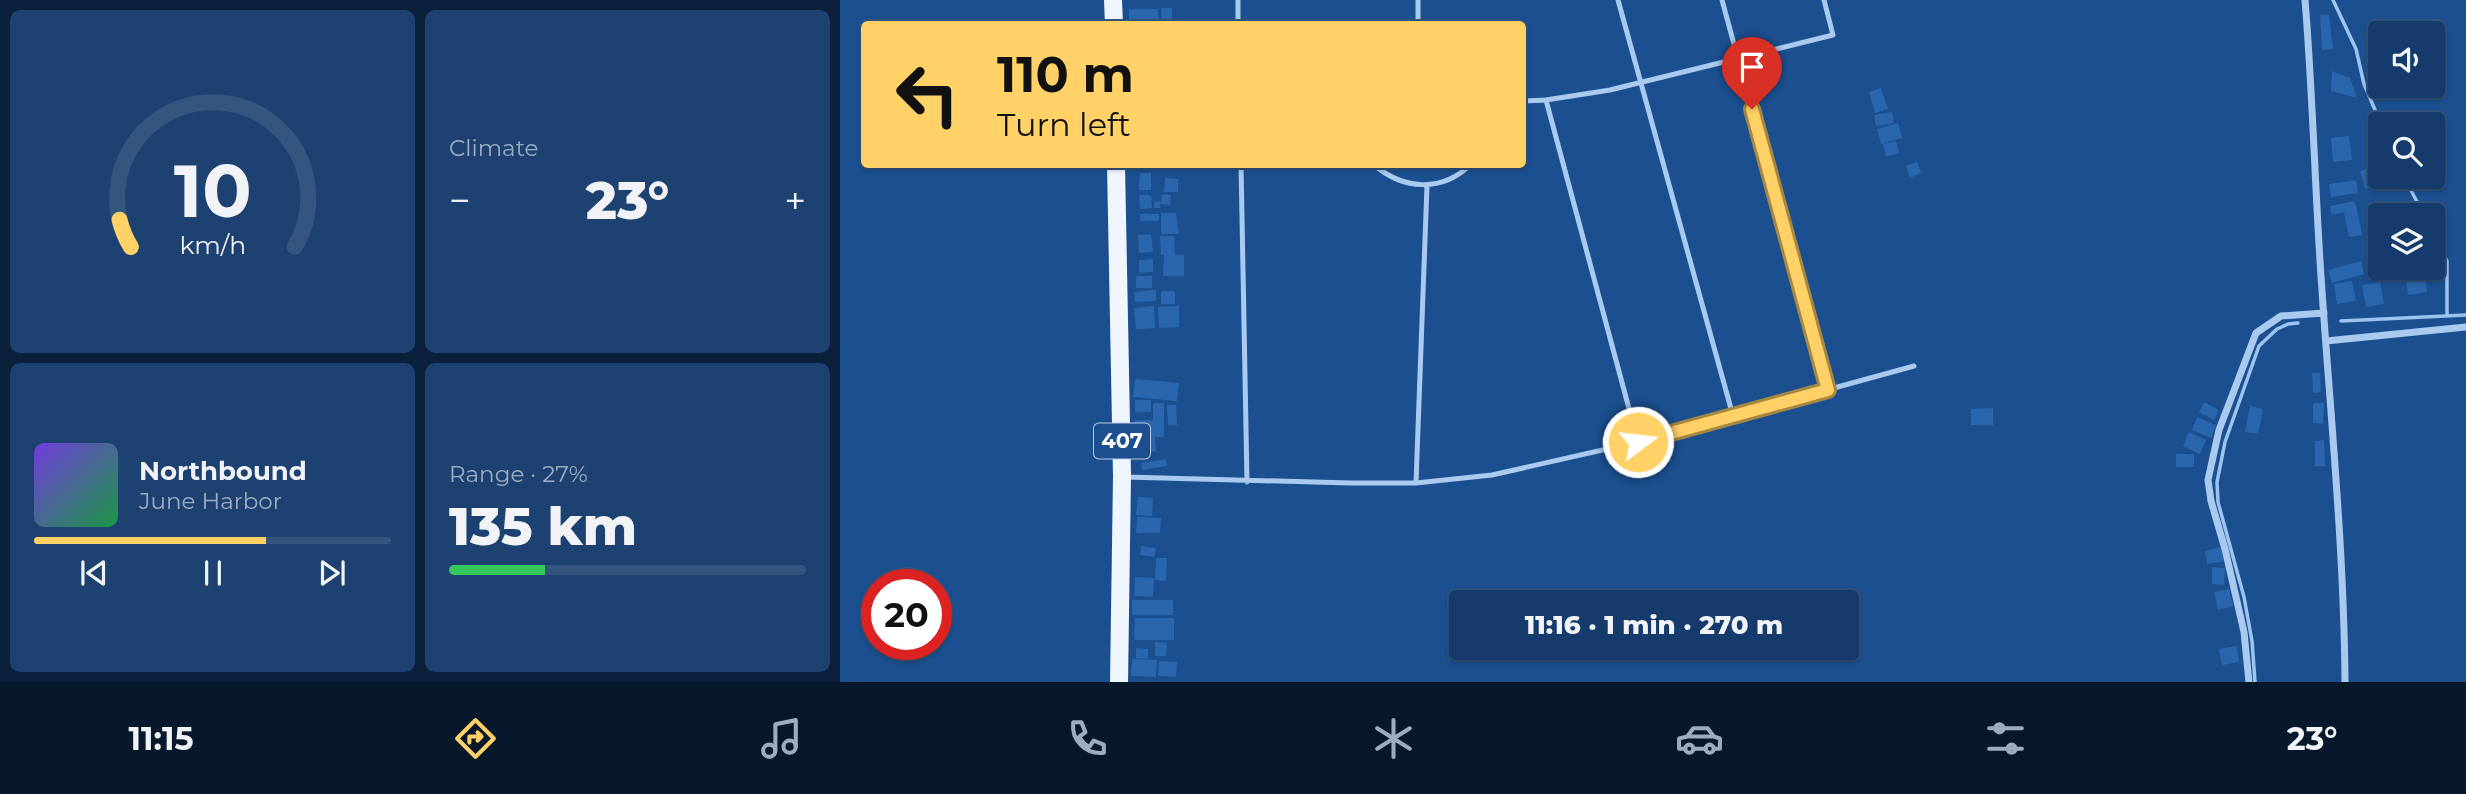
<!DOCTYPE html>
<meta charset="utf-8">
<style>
:root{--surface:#143b6b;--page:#1d4271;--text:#f1f3f6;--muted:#9dadc1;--line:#33557e;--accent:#ffd166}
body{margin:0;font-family:Montserrat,sans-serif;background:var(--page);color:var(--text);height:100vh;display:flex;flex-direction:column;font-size:26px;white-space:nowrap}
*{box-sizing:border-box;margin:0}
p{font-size:23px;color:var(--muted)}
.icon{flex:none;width:38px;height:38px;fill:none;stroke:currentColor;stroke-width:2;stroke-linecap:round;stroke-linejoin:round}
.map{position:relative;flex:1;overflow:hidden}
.drawer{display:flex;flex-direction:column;gap:10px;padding:10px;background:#0b203b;width:840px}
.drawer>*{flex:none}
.top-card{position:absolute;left:21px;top:21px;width:665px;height:147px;border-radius:7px;box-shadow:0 2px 5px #0004,0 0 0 2px var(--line);background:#ffd166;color:#111;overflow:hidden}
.fabs{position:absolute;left:1528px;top:21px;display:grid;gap:14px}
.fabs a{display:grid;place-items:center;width:77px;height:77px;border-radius:7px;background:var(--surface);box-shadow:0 2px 5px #0004,0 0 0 2px var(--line);font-size:35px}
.speed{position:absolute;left:21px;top:569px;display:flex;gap:14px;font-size:35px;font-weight:700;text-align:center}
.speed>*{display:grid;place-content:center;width:91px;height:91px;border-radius:50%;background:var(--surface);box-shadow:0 2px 5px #0004,0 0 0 2px var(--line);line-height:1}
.speed .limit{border:10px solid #d22;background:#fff;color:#111}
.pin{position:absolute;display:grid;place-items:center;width:60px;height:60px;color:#fff;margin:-72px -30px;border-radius:50% 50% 50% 0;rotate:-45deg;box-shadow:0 0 7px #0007}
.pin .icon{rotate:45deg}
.me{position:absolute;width:77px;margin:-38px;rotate:75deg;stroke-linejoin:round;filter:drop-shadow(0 0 5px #0008)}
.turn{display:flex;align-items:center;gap:24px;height:147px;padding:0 21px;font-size:32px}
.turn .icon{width:91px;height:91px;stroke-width:2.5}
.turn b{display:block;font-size:49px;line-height:60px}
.big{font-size:52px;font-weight:800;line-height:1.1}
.drawer .widget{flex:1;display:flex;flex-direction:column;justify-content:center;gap:10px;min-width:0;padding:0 24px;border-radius:10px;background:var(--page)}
.drawer .dial{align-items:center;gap:0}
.dial svg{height:182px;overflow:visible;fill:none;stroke:var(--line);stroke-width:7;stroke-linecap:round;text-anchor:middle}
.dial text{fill:var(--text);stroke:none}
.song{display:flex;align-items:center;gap:21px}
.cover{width:84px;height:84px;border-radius:10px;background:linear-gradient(135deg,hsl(260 70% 55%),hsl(140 70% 35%))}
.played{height:7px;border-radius:4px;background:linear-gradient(90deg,var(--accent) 65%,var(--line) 65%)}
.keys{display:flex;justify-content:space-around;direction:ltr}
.heat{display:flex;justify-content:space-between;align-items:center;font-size:38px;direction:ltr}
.charge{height:10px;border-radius:5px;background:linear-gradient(90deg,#34c759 27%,var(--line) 0)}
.drawer .tiles{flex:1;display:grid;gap:10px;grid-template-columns:repeat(2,1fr)}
.trip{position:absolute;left:609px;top:590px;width:410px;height:70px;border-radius:7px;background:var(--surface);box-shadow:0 2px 5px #0004,0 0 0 2px var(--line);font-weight:800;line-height:70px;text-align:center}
.tab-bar{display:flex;height:112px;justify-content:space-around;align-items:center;background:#08182b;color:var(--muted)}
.tab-bar .icon{width:49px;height:49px}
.tab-bar .active{color:var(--accent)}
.tab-bar b{font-size:32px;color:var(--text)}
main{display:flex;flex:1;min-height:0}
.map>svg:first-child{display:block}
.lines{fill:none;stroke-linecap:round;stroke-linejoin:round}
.stream{stroke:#9cc4f0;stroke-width:3.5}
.building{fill:#2a66ad}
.lane{stroke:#a9c9ee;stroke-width:5}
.street{stroke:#a9c9ee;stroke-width:7}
.primary{stroke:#f0f6ff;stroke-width:18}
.route-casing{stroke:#a68842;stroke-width:18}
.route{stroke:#ffd166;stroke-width:12}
.labels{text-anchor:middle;stroke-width:7;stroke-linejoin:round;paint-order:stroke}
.shield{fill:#1b4f8f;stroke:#bbcadd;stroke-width:2}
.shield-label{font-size:21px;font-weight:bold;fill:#fff}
</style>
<main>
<section class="drawer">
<div class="tiles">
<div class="widget dial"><svg viewBox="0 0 100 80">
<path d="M14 69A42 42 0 1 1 86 69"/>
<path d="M14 69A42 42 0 0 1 9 57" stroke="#ffd166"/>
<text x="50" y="56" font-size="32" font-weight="700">10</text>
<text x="50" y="72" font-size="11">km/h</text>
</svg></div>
<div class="widget"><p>Climate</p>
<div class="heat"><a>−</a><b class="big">23°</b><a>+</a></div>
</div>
<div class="widget">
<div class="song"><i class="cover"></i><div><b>Northbound</b><p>June Harbor</p></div></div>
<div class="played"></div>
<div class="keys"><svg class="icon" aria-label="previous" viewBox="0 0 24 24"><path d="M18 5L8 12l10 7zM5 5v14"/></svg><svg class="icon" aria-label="pause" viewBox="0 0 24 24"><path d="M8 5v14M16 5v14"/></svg><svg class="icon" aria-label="next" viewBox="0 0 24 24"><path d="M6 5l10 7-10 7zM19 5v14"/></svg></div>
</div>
<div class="widget"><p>Range · 27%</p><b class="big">135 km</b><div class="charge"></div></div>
</div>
</section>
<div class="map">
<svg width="1626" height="682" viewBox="0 0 1626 682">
<rect width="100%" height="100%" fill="#1b4f8f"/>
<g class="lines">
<!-- stream -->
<path class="stream" d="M 1493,0 L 1516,49 L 1524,84 L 1541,124
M 1564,177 L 1584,215
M 1592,233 L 1607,261 L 1607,316
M 1501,321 L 1626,315
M 1415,682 L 1412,641 L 1404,597 L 1378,502 L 1377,482 L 1385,442 L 1419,346 L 1437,329 L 1448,324 L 1458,323"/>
</g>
<!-- building -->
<path class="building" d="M 321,8 L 332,8 L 332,23 L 322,24 Z
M 289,9 L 318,9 L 319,24 L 289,24 Z
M 1480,15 L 1489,15 L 1493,49 L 1482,50 Z
M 1492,71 L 1510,78 L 1517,98 L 1491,91 Z
M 1041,88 L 1048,109 L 1035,113 L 1029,92 Z
M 1052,112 L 1054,123 L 1036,126 L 1034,115 Z
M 1058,123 L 1062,138 L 1041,144 L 1037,129 Z
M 1509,136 L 1512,160 L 1493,162 L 1491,138 Z
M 1056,141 L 1059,153 L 1046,157 L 1043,144 Z
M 1077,162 L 1081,173 L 1070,178 L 1066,166 Z
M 1533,167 L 1538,186 L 1525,189 L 1520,171 Z
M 300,173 L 311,173 L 311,190 L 299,190 Z
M 325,178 L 338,179 L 338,192 L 324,192 Z
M 1516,180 L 1518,193 L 1491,197 L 1489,184 Z
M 322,194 L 331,195 L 330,205 L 320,204 L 320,208 L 314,208 L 314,201 L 321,202 Z
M 299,195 L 311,195 L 312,208 L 300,209 Z
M 1515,201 L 1522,235 L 1509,237 L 1504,212 L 1492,215 L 1490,206 Z
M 321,213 L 336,213 L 339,234 L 321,234 Z
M 300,214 L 319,214 L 319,221 L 300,221 Z
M 311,234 L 313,252 L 299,253 L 298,235 Z
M 320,236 L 334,236 L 335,255 L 344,255 L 344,276 L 323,276 L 324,255 L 321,255 Z
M 313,259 L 313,272 L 299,273 L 299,260 Z
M 1521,261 L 1524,274 L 1492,283 L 1488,270 Z
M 1565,268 L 1584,268 L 1587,292 L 1568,295 Z
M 296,276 L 312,276 L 312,288 L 296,288 Z
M 1512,281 L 1516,301 L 1497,304 L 1494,284 Z
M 1540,282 L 1544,304 L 1526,307 L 1522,285 Z
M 316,290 L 316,301 L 295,302 L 294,292 Z
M 321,291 L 335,291 L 335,304 L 321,304 Z
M 314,306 L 315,328 L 296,329 L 294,308 Z
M 339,306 L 339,327 L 319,328 L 318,307 Z
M 1472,373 L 1480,373 L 1481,392 L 1473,393 Z
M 295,379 L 339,383 L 337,401 L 293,397 Z
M 295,400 L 311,400 L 311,412 L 295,412 Z
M 1364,402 L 1379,410 L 1374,420 L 1359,412 Z
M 313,403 L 324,403 L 324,437 L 315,437 L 316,451 L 296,453 L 295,439 L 312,437 L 295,437 L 295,420 L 313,420 Z
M 1473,403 L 1484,403 L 1483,424 L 1473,423 Z
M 327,405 L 336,405 L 337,425 L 328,425 Z
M 1410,406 L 1423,409 L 1418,434 L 1405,432 Z
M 1153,408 L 1153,425 L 1131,425 L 1131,409 Z
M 1357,417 L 1376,425 L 1371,438 L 1352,430 Z
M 1349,432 L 1366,440 L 1360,454 L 1343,446 Z
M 1484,440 L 1485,466 L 1475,466 L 1475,441 Z
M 1336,454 L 1354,454 L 1354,467 L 1336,467 Z
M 326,459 L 327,466 L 302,470 L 301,463 Z
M 298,497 L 313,498 L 312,516 L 296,515 Z
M 297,517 L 321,518 L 320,533 L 296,533 Z
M 301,546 L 316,548 L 314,557 L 300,555 Z
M 1381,547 L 1384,561 L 1367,564 L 1365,551 Z
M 316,558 L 327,558 L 326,581 L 315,580 Z
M 1372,567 L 1385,568 L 1384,585 L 1372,584 Z
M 295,577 L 314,578 L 313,597 L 294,596 Z
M 1389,589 L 1393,606 L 1378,610 L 1374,592 Z
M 292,600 L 333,600 L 333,615 L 292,615 Z
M 295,618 L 334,618 L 334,640 L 294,640 Z
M 315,642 L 327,643 L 326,656 L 315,656 Z
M 1397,646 L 1399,662 L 1382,665 L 1379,649 Z
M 296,648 L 308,649 L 308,659 L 296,658 Z
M 292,659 L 317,660 L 316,677 L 291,676 Z
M 319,661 L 337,662 L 336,677 L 318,676 Z"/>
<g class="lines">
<!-- lane -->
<path class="lane" d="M 398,0 L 398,24
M 578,0 L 578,24
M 778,0 L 893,416
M 882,0 L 988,390
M 706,100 L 798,442
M 682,101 L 706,100 L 770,90 L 993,35 L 984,0
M 401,164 L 407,482
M 533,164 C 563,190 602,193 631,164
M 285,477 L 510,483 L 576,483 L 652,475 L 798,442 L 1074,366
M 576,483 L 587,186"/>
<!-- street -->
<path class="street" d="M 1465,0 C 1473,97 1475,194 1482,291 C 1491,421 1504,551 1505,682
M 1486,341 L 1626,327
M 1409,682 L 1404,632 L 1385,549 L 1371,501 L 1368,480 L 1379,430 L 1416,333 L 1441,316 L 1484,313"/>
<!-- primary -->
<path class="primary" d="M 273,0 L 274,24
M 276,164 L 282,476 L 279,682"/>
</g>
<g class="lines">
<defs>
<path id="route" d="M 798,442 L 988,390 L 912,109"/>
</defs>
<!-- route casing -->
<use href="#route" class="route-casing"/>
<!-- route -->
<use href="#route" class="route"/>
</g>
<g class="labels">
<!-- shield labels -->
<rect class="shield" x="254" y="423.5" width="56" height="35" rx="5"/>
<g class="shield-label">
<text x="282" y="448">407</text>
</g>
</g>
</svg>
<div class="fabs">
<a><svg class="icon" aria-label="sound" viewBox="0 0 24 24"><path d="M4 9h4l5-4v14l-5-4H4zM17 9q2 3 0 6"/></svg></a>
<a><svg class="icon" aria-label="search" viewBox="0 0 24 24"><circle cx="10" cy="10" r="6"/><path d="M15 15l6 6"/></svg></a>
<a><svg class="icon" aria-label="layers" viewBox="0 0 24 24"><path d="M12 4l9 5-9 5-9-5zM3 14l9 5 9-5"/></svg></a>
</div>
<div class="speed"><div class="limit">20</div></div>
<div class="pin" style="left:912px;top:109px;background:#d93025"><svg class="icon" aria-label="arrive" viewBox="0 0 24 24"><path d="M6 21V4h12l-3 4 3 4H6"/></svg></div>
<svg class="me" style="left:798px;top:442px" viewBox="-20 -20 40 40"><circle r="17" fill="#ffd166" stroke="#fff" stroke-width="3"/><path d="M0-11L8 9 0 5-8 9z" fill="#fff"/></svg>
<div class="trip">11:16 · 1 min · 270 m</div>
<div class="top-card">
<div class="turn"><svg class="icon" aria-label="left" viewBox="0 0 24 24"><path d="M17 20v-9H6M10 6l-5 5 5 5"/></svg><div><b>110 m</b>Turn left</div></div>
</div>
</div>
</main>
<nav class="tab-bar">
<b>11:15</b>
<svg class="icon active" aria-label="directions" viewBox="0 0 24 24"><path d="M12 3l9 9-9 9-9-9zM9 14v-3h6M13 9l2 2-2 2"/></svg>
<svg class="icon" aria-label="music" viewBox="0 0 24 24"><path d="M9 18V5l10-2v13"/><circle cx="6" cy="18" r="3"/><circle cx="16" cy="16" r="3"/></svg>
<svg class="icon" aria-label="phone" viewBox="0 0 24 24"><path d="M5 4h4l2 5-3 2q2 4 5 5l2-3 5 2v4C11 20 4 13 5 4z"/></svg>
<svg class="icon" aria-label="climate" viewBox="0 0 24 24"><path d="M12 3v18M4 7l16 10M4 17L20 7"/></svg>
<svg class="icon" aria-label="car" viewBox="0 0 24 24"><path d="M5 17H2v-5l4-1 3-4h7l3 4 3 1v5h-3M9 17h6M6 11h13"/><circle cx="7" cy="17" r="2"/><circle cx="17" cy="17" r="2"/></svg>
<svg class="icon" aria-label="filters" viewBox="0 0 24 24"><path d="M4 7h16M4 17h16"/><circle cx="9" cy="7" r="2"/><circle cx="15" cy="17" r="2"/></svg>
<b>23°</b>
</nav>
